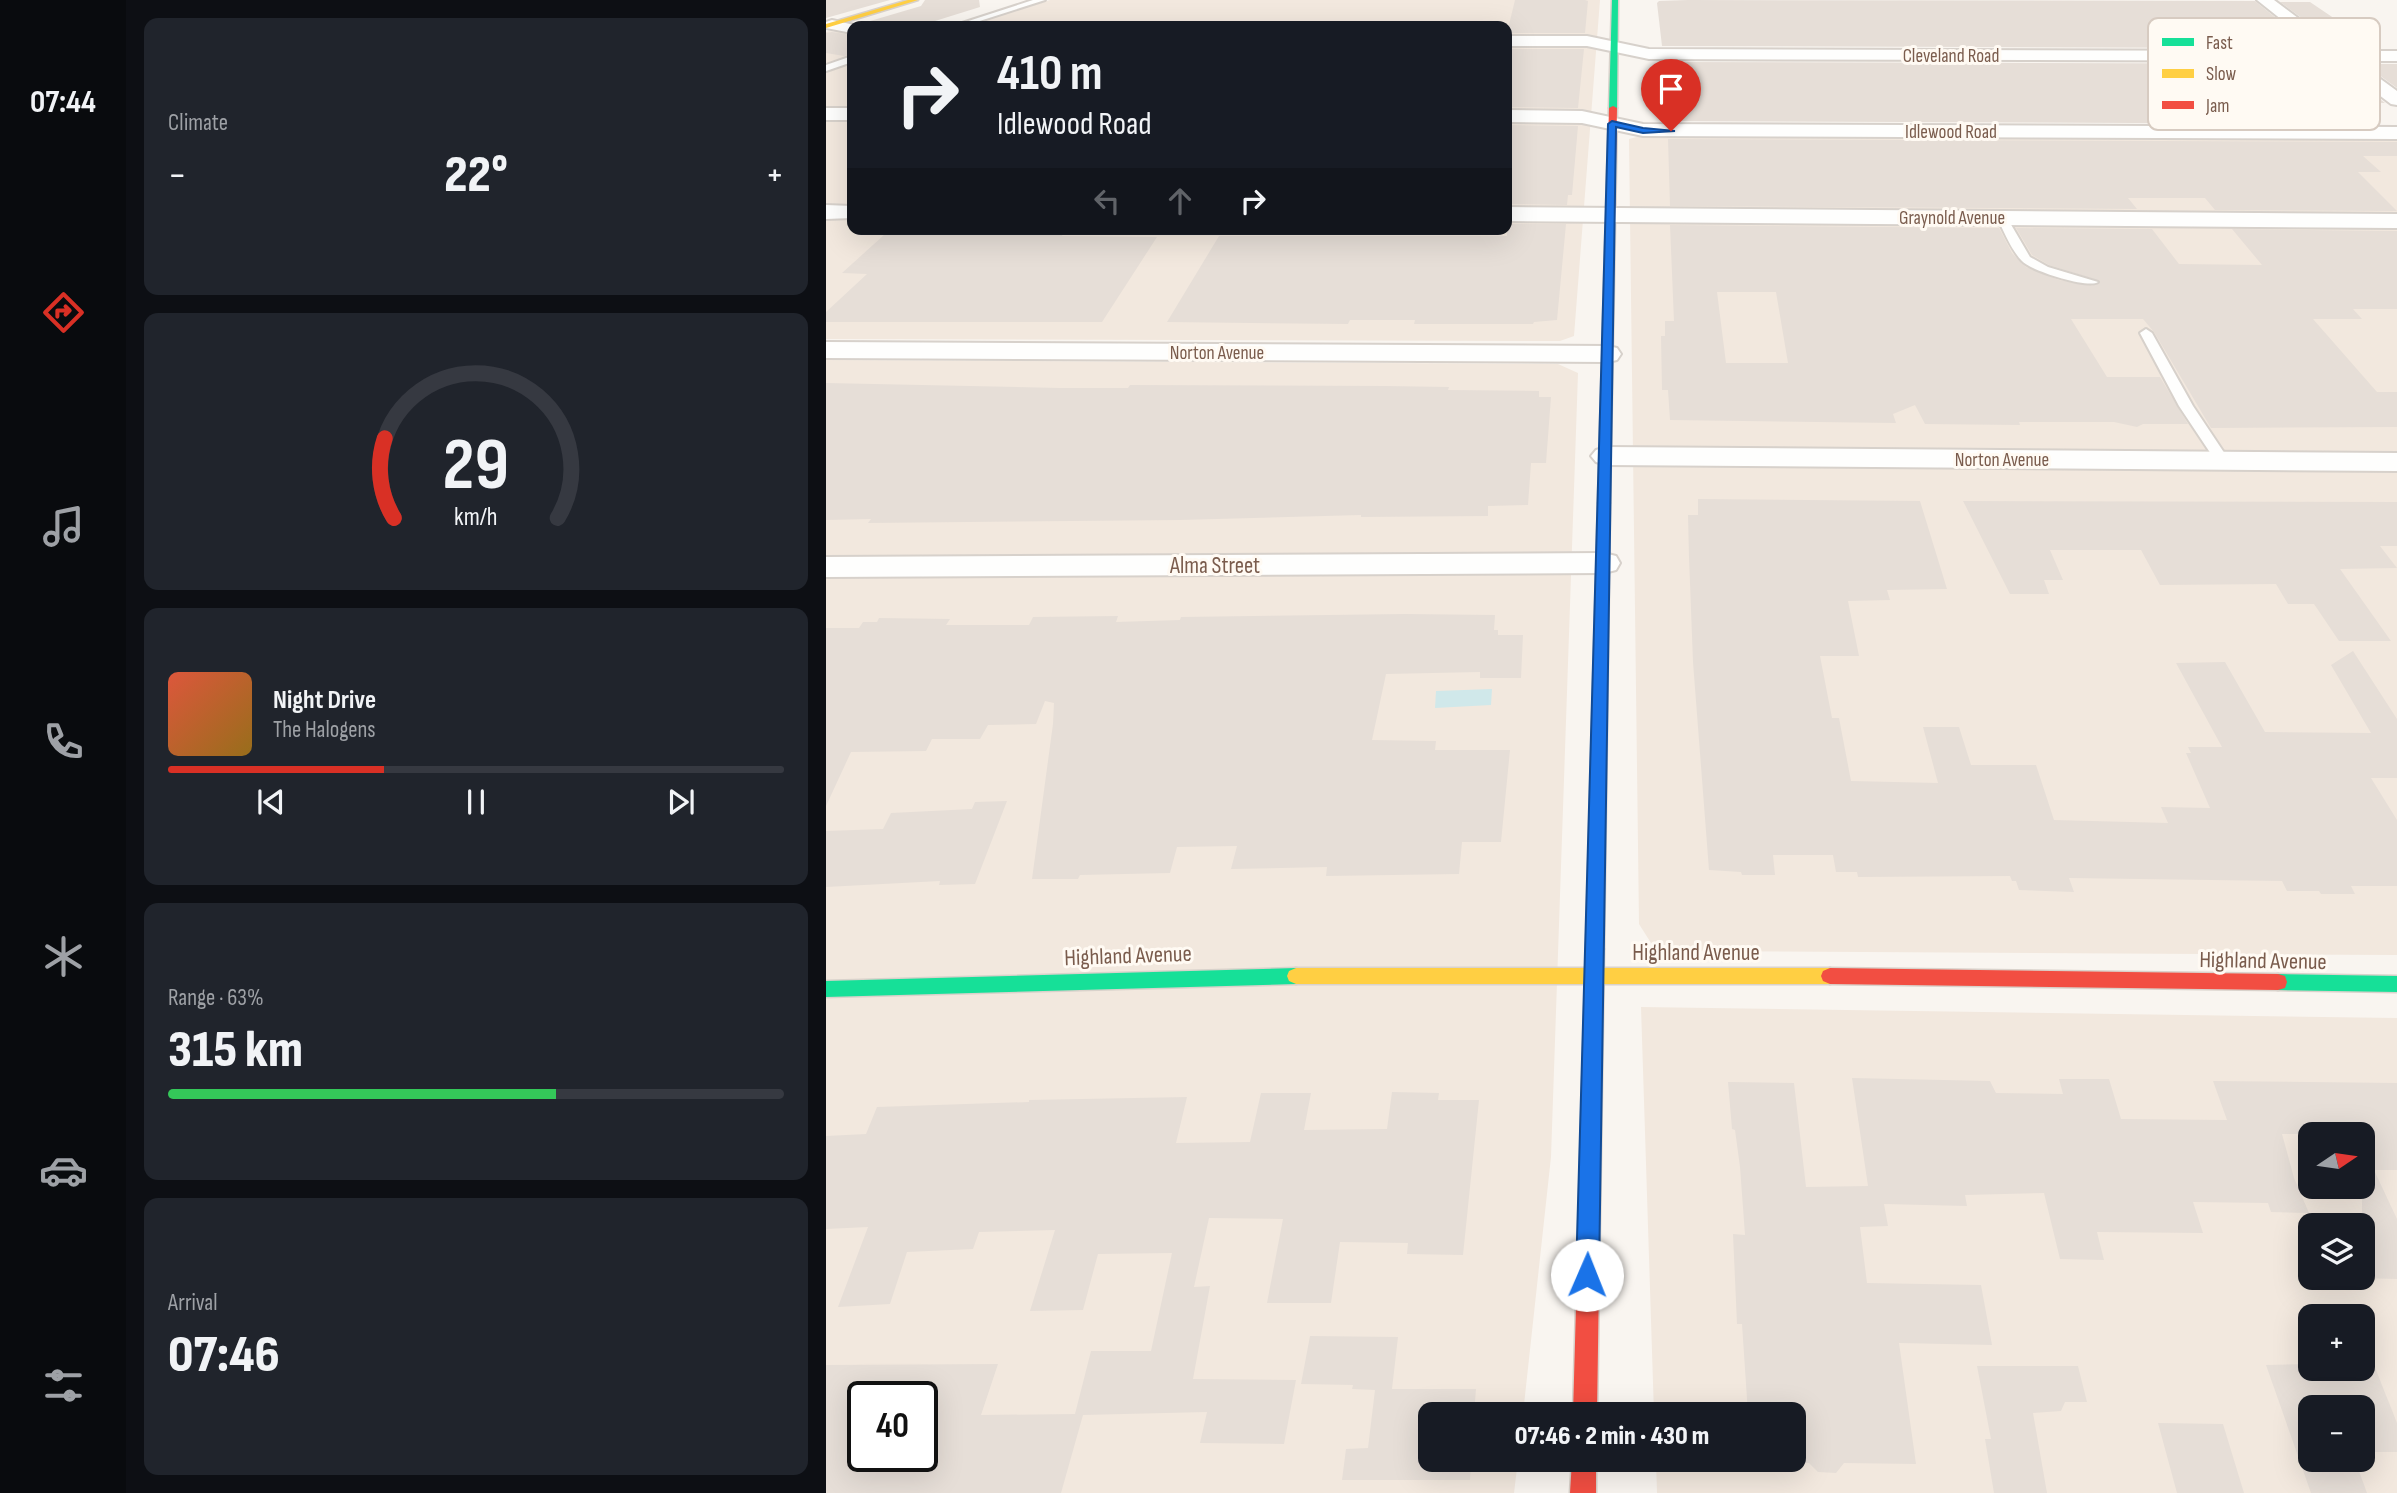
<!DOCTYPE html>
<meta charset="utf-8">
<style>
:root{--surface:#171b24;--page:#20242c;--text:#f1f3f6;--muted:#9ea1a6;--line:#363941;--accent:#d93025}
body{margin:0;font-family:"Sofia Sans Condensed",sans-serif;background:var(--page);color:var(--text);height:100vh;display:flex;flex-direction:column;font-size:26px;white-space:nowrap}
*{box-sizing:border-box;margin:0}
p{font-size:23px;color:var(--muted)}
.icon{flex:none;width:38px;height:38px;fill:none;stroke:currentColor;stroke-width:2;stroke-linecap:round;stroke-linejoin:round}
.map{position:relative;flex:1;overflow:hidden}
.panel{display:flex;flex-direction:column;gap:18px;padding:18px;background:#0d0f14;width:700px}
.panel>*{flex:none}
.guide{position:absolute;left:21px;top:21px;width:665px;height:214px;border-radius:14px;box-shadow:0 7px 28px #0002;background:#171b24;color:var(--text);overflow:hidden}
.needle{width:46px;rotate:77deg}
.controls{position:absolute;left:1472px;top:1122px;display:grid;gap:14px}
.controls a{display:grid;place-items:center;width:77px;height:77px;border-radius:14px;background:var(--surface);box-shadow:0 7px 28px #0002;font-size:35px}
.speed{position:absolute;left:21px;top:1381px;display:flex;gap:14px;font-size:35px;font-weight:700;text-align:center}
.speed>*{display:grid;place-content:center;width:91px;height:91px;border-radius:50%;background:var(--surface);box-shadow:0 7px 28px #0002;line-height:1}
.speed .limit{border:4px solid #111;border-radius:10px;background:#fff;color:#111}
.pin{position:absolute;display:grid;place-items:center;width:60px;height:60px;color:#fff;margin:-72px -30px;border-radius:50% 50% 50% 0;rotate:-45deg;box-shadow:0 0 7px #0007}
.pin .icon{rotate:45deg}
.me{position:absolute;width:77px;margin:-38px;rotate:1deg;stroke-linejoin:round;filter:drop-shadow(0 0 5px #0008)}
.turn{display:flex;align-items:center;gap:24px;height:147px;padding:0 35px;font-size:32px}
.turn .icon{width:91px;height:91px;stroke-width:2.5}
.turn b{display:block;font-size:49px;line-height:60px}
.lanes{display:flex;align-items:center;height:66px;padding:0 35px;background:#0003;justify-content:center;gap:35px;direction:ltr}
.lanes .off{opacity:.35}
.big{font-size:52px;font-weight:800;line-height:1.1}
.panel .card{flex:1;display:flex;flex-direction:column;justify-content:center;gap:10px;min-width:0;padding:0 24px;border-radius:14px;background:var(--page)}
.panel .dial{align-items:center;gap:0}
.dial svg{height:182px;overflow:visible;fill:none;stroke:var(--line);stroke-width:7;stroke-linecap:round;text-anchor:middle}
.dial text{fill:var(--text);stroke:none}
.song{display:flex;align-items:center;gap:21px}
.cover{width:84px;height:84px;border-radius:10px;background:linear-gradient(135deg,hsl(10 70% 55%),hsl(40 70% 35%))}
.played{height:7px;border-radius:4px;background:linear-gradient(90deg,var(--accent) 35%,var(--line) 35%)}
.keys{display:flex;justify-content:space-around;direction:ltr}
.heat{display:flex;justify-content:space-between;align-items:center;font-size:38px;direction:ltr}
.charge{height:10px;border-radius:5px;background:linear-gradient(90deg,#34c759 63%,var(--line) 0)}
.trip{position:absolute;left:592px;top:1402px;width:388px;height:70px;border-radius:14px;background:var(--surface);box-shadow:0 7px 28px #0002;font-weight:800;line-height:70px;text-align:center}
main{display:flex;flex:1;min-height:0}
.dock{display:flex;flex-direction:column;width:126px;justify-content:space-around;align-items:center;background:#090b0e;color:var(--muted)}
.dock .icon{width:49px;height:49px}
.dock .active{color:var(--accent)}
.dock b{font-size:32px;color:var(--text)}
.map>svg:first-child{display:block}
.residential{fill:#f2e8de;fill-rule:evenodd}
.water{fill:#d0e8ea}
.building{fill:#e6ded7;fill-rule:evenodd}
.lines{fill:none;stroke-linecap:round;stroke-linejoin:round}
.lane-casing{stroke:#d7d1cb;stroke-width:4}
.street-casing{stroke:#d7d1cb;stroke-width:4}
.fast-casing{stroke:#d9d2cb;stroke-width:3}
.slow-casing{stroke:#d9d2cb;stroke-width:3}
.jam-casing{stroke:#d9d2cb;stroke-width:3}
.lane{fill:#fefefd;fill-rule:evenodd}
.street{fill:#fefefd;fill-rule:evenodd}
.fast{fill:#16e098;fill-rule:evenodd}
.slow{fill:#ffcf43;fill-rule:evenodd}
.jam{fill:#f24e42;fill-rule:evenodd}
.route{fill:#1a73e8;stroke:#114b97;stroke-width:2}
.labels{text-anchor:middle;stroke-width:6;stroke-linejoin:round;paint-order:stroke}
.far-street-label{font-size:19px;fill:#7a5c4d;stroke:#fffaf3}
.street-label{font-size:23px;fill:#7a5c4d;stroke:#fffaf3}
.key{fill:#fffaf3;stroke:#d7cbc1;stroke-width:2}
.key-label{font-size:19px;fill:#7a5c4d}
</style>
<main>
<nav class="dock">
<b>07:44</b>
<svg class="icon active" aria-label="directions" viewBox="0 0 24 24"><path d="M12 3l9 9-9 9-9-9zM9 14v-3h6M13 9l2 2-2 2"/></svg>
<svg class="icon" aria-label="music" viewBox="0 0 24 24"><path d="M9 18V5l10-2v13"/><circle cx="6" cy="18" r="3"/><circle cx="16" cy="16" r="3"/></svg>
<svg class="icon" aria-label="phone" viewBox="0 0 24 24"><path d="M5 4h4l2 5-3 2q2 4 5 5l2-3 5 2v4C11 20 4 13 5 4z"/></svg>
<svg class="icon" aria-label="climate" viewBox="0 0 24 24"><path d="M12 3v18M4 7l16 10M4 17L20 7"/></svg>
<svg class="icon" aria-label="car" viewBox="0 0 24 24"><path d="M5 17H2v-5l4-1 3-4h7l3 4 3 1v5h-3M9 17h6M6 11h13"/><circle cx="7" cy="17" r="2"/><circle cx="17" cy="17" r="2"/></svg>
<svg class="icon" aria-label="filters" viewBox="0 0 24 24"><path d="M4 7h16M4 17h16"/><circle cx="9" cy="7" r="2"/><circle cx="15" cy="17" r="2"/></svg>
</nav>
<section class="panel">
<div class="card"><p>Climate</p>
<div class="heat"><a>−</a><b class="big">22°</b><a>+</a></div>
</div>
<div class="card dial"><svg viewBox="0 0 100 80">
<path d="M14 69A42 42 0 1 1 86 69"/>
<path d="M14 69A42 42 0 0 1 10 34" stroke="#d93025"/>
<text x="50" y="56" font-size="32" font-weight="700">29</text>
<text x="50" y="72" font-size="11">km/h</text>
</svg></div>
<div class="card">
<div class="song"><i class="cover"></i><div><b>Night Drive</b><p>The Halogens</p></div></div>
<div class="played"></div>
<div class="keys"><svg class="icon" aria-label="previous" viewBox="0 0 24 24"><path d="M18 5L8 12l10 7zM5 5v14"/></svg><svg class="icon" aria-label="pause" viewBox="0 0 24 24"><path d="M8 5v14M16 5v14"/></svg><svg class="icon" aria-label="next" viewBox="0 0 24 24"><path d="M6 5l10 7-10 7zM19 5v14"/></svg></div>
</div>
<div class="card"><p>Range · 63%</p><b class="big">315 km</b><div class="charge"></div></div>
<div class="card"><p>Arrival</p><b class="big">07:46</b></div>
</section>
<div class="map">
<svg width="1571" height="1493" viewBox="0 0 1571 1493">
<rect width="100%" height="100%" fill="#f9f5f0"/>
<!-- residential -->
<path class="residential" d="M 224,0 L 774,0 L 748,336 L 734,341 L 0,339 L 0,32 L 3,31 L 26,33 L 26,229 L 681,229 L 681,26 L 141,26 Z
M 822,134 L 1571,139 L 1571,955 L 844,951 L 825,943 L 813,924 L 803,139 Z
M 0,360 L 732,364 L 752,373 L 725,1157 L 697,1414 L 604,1414 L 604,1460 L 692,1460 L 688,1493 L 0,1493 ZM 37,1396 L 96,1396 L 96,1456 L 37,1456 Z
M 815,1007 L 1571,1018 L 1571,1493 L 831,1493 L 830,1460 L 968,1460 L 968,1414 L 828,1414 ZM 1484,1134 L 1536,1134 L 1536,1186 L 1484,1186 ZM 1484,1225 L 1536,1225 L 1536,1278 L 1484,1278 ZM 1484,1316 L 1536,1316 L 1536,1368 L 1484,1368 ZM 1484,1407 L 1536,1407 L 1536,1460 L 1484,1460 Z"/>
<!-- water -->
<path class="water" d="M 666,689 L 665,705 L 609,708 L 610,691 Z"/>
<!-- building -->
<path class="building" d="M 0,0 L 64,0 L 0,18 Z
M 99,0 L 153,0 L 154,7 L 93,26 L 36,26 L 34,24 L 95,6 Z
M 689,0 L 759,0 L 762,1 L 759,33 L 681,33 Z
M 862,0 L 1429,1 L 1487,48 L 836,46 L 831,3 L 833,1 Z
M 1454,2 L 1484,2 L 1552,48 L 1517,48 Z
M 6,32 L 26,35 L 26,54 L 18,56 L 0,53 L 0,33 Z
M 681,49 L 758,49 L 752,108 L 681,107 Z
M 838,62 L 1507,64 L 1559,103 L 1522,102 L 1550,124 L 841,121 L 840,111 L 843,111 Z
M 1538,64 L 1571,64 L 1571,88 Z
M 681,125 L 752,126 L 746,195 L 742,195 L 741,205 L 681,204 Z
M 842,139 L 1571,142 L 1571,156 L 1537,156 L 1555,172 L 1532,172 L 1571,211 L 1389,210 L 1379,198 L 1302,198 L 1311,209 L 844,206 Z
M 681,224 L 740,224 L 731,320 L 708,322 L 707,324 L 588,324 L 589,320 L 524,320 L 522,324 L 341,322 L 393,236 L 681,236 Z
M 844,225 L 1173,228 L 1186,253 L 1200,267 L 1233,280 L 1266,286 L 1274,281 L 1223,265 L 1206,255 L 1190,228 L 1326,229 L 1353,264 L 1436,265 L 1406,229 L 1571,231 L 1571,309 L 1527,309 L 1536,319 L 1487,319 L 1551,392 L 1571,392 L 1571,427 L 1385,428 L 1328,332 L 1317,319 L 1245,319 L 1281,377 L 1334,377 L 1362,424 L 1317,424 L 1311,427 L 1288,422 L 1193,422 L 1194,425 L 1099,424 L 1089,405 L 1067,414 L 1070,423 L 844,420 L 842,390 L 836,390 L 835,336 L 839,336 L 839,321 L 848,321 ZM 891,292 L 950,292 L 962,363 L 900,363 Z
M 237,234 L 236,236 L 331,237 L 276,322 L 0,322 L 0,312 L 41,274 L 16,273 L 58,235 Z
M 0,383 L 234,388 L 302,388 L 304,385 L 559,386 L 623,387 L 622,390 L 713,391 L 713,397 L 725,397 L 720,463 L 705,463 L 702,505 L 662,506 L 662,516 L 535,517 L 535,515 L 354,520 L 42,523 L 45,519 L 0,520 Z
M 872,499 L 1094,501 L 1121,589 L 1061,590 L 1064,600 L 1022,601 L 1033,656 L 994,656 L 1006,718 L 1013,718 L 1025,781 L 1112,783 L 1097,727 L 1133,727 L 1145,765 L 1210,765 L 1228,820 L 1342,823 L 1335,807 L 1384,808 L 1360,753 L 1365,753 L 1362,747 L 1396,747 L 1350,663 L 1399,662 L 1439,732 L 1545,733 L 1505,665 L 1527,651 L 1571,719 L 1571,778 L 1545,778 L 1571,820 L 1571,886 L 1525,886 L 1529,894 L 1495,894 L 1493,891 L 1461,891 L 1456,881 L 1243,878 L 1248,892 L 1193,890 L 1190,881 L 1186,881 L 1184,876 L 1032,877 L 1031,872 L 1010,872 L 1007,855 L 947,855 L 949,875 L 916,875 L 915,872 L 883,870 L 867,662 L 863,557 L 862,515 L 872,515 Z
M 1137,501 L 1571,502 L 1571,546 L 1554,546 L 1571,568 L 1514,569 L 1565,641 L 1513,641 L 1488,604 L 1462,604 L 1450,584 L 1334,585 L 1315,550 L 1224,550 L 1237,580 L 1218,580 L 1223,594 L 1184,594 Z
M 579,614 L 669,615 L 668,630 L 672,630 L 672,635 L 697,635 L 695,678 L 654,678 L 654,672 L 560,674 L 546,740 L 610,741 L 609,750 L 684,750 L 675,842 L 636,842 L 633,874 L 500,876 L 501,867 L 405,869 L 411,846 L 351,847 L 344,873 L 254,875 L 252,879 L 206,879 L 227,724 L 228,703 L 219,701 L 210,724 L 162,725 L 154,739 L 106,739 L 100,751 L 25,752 L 0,806 L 0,628 L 33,628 L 37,622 L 51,622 L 53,618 L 124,619 L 120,625 L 203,625 L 207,617 L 292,616 L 290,622 L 354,620 L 355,617 Z
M 181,801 L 149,884 L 113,885 L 114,881 L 0,887 L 0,831 L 57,829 L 65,813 L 146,809 L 149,802 Z
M 1026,1078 L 1164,1081 L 1170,1093 L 1237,1094 L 1233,1079 L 1283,1079 L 1295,1119 L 1401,1120 L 1387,1081 L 1571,1083 L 1571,1170 L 1548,1170 L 1571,1219 L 1571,1279 L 1533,1278 L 1536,1278 L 1536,1225 L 1510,1225 L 1506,1217 L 1536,1217 L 1536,1134 L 1456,1134 L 1468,1178 L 1483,1213 L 1445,1212 L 1442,1203 L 1367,1202 L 1377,1233 L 1271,1232 L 1278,1260 L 1234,1259 L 1218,1193 L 1139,1195 L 1141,1206 L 1058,1204 L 1062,1226 L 1034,1227 L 1041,1283 L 1155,1285 L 1166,1345 L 1073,1343 L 1090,1464 L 1018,1463 L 1010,1473 L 992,1472 L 983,1463 L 947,1462 L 947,1460 L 968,1460 L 968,1414 L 922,1414 L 916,1324 L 911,1324 L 907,1234 L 919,1235 L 914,1167 L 909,1130 L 906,1129 L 902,1082 L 968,1083 L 980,1187 L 1042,1186 Z
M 566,1092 L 613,1093 L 612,1100 L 653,1100 L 637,1255 L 581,1254 L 582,1243 L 514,1242 L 505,1303 L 441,1303 L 457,1219 L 383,1218 L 368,1287 L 384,1286 L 367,1379 L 470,1380 L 458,1444 L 374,1443 L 381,1412 L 257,1415 L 235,1493 L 0,1493 L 0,1365 L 172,1364 L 155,1415 L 249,1414 L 265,1351 L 325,1351 L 346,1253 L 272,1254 L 257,1310 L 204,1311 L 229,1230 L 153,1232 L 147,1249 L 81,1252 L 64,1304 L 12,1307 L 42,1227 L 0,1229 L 0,1136 L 40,1134 L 51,1107 L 203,1102 L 203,1100 L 361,1097 L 350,1143 L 424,1142 L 435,1093 L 485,1093 L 478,1130 L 561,1129 ZM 37,1396 L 96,1396 L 96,1456 L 37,1456 Z
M 484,1336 L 572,1337 L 566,1389 L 650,1389 L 648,1414 L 604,1414 L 604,1460 L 645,1460 L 644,1480 L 516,1480 L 520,1449 L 542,1448 L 549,1390 L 526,1389 L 527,1385 L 475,1384 Z
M 1484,1364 L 1484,1368 L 1536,1368 L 1536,1365 L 1548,1365 L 1571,1423 L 1571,1452 L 1536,1452 L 1536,1407 L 1484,1407 L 1484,1460 L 1529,1460 L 1541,1493 L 1485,1493 L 1440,1365 Z
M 1151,1366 L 1252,1366 L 1261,1402 L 1239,1402 L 1235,1411 L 1207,1413 L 1221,1493 L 1168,1493 L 1159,1439 L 1165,1439 Z
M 1332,1423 L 1397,1424 L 1418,1493 L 1351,1493 Z"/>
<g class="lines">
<defs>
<path id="lane" d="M 207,0 L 219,0 L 138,26 L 127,26 Z
M 26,56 L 26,62 L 0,71 L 0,65 Z
M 1172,216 L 1180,216 L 1204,257 L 1222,267 L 1272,282 C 1263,289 1205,271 1196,261 C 1185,250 1178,231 1171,218 Z
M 1320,329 L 1326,333 L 1367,406 L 1403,460 L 1401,463 L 1391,463 L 1353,406 L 1314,333 Z"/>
<path id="street" d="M 1431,0 L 1448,0 L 1516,51 L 1571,51 L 1571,61 L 1530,61 L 1571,91 L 1571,105 L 1565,104 L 1508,61 L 823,59 L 761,46 L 681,46 L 681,36 L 761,36 L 823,49 L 1495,51 Z
M 6,20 L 33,26 L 26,26 L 26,33 L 0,28 L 0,22 Z
M 0,108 L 26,108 L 26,120 L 0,120 Z
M 681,110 L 756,111 L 817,124 L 1571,127 L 1571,139 L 817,136 L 756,123 L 681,122 Z
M 0,205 L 26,206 L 26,218 L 0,219 Z
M 681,207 L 1571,214 L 1571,228 L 681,221 Z
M 0,342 L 782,346 L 791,348 L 795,354 L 791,360 L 782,362 L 0,358 Z
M 780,447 L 1571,453 L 1571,471 L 780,465 L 770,462 L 765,456 L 770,450 Z
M 778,553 L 790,556 L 794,563 L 790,570 L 778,573 L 0,577 L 0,557 Z"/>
<path id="fast" d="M 786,0 L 792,0 L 791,108 L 787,110 L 783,108 Z
M 470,968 L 477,971 L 479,976 L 477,981 L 470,984 L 0,997 L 0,981 Z
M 1452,974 L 1571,976 L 1571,992 L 1452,990 L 1445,988 L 1443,982 L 1445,976 Z"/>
<path id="slow" d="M 82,0 L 92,0 L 0,28 L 0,24 Z
M 778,499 L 784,503 L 778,949 L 775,954 L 769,956 L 763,954 L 760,949 L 772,503 Z
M 470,968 L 1004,968 L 1011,971 L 1013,976 L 1011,981 L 1004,984 L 470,984 L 463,981 L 461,976 L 463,971 Z"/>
<path id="jam" d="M 787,106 L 791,108 L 784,503 L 778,507 L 772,503 L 783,108 Z
M 769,942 L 775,944 L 778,949 L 771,1414 L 747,1414 L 760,949 L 763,944 Z
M 1004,968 L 1452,974 L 1459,976 L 1461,982 L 1459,988 L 1452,990 L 1004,984 L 997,981 L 995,976 L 997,971 Z
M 746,1460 L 770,1460 L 770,1493 L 744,1493 Z"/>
</defs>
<!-- lane casing -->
<use href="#lane" class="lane-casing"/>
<!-- street casing -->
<use href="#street" class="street-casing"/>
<!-- fast casing -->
<use href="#fast" class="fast-casing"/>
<!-- slow casing -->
<use href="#slow" class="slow-casing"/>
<!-- jam casing -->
<use href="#jam" class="jam-casing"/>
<!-- lane -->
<use href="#lane" class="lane"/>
<!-- street -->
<use href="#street" class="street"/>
<!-- fast -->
<use href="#fast" class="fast"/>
<!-- slow -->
<use href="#slow" class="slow"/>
<!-- jam -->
<use href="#jam" class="jam"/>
</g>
<!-- route -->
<path class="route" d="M 786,121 L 817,128 L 849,131 L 817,133 L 790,127 L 773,1275 L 769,1283 L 761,1286 L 753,1283 L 750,1275 L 782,124 Z"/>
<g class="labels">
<!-- far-street labels -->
<g class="far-street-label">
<text x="1125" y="62">Cleveland Road</text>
<text x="1125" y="138">Idlewood Road</text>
<text x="1126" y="224">Graynold Avenue</text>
<text x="391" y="359">Norton Avenue</text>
<text x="1176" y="466">Norton Avenue</text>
</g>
<!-- street labels -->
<g class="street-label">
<text x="389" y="573">Alma Street</text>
<text x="870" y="960">Highland Avenue</text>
<text transform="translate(302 955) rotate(-2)" y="8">Highland Avenue</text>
<text transform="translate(1437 960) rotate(1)" y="8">Highland Avenue</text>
</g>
</g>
<!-- legend -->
<rect x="1322" y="18" width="232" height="112" rx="10" class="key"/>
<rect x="1336" y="38" width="32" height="8" fill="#16e098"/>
<rect x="1336" y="69" width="32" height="9" fill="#ffcf43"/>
<rect x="1336" y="101" width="32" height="8" fill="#f24e42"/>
<g class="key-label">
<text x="1380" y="49">Fast</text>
<text x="1380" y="80">Slow</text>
<text x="1380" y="112">Jam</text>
</g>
</svg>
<div class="controls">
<a><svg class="needle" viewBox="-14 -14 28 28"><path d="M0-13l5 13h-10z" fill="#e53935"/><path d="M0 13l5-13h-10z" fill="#9ea1a6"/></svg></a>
<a><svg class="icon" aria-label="layers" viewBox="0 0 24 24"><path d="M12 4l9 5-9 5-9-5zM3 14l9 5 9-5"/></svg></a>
<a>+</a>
<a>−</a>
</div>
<div class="speed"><div class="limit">40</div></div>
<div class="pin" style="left:845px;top:131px;background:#d93025"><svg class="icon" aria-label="arrive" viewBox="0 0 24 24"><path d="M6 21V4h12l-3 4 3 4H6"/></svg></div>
<svg class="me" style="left:761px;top:1275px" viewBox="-20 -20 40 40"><circle r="19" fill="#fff"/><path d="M0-13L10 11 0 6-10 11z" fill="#1a73e8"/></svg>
<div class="trip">07:46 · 2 min · 430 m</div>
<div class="guide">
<div class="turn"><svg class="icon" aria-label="right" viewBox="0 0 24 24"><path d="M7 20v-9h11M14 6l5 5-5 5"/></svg><div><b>410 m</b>Idlewood Road</div></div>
<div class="lanes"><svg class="icon off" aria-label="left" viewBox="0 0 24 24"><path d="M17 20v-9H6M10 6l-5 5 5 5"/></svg><svg class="icon off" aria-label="ahead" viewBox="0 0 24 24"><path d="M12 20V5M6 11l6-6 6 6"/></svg><svg class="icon" aria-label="right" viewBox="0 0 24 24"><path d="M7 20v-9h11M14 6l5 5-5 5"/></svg></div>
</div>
</div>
</main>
